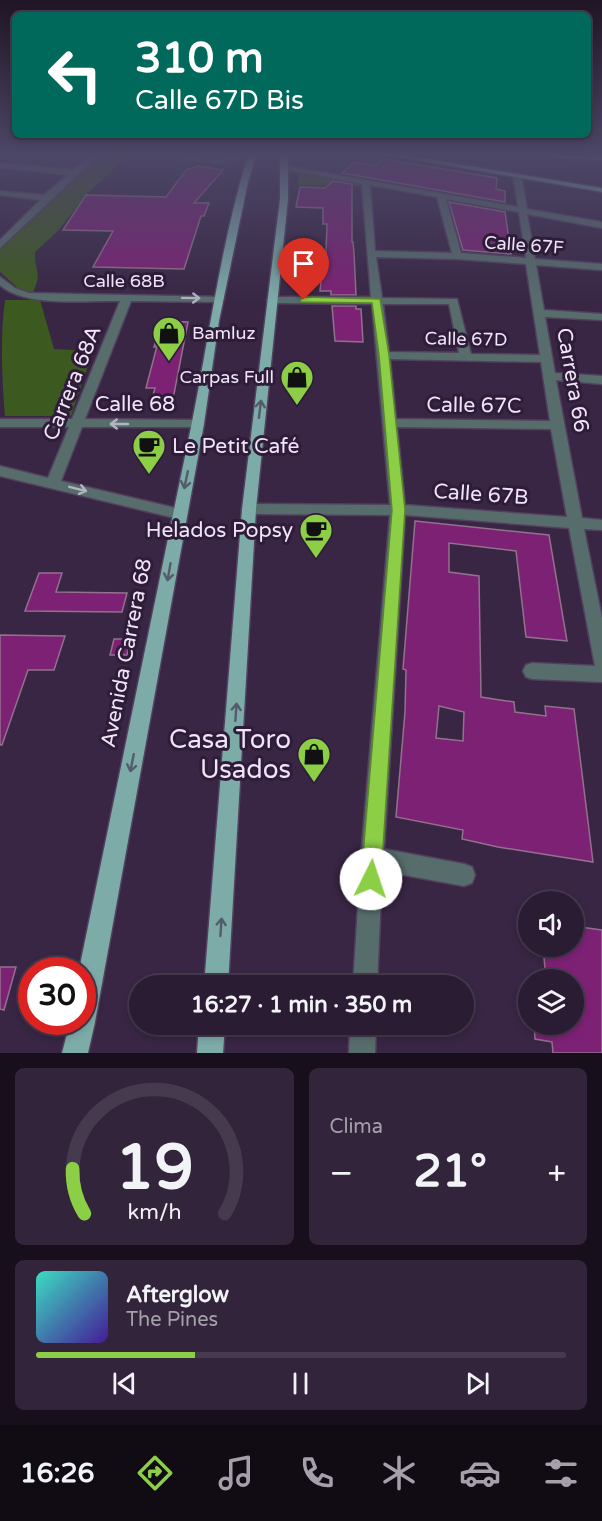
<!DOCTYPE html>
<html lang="es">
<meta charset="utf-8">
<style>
:root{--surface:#2a1c33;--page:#32253b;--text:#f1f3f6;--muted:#a5a1ac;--line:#463a4e;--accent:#8cce46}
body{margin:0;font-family:"Varela Round",sans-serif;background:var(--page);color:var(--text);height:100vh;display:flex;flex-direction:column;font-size:22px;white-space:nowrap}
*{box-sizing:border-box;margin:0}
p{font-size:20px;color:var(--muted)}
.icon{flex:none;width:33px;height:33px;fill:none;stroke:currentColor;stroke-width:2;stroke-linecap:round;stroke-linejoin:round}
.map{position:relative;height:1053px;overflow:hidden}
.details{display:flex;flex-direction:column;gap:15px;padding:15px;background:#170f1c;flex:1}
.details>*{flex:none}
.hud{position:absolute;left:12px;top:12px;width:579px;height:126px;border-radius:9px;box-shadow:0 3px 9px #0003,0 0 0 2px var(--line);background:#00695c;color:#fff;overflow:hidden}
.controls{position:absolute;left:518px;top:891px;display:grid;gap:12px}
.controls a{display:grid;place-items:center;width:66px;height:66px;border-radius:50%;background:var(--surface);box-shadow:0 3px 9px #0003,0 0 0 2px var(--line);font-size:30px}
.speed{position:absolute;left:18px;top:957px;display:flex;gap:12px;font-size:30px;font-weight:700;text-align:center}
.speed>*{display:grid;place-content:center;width:78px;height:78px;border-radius:50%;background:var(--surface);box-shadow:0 3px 9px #0003,0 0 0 2px var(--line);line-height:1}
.speed .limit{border:9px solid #d22;background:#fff;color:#111}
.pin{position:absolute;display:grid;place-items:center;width:51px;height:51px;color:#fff;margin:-62px -26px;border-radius:50% 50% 50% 0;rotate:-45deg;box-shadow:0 0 6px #0007}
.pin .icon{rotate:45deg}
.me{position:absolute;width:66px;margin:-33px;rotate:4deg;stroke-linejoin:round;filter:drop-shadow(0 0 4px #0008)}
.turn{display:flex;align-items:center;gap:21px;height:126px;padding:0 24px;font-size:27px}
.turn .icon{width:78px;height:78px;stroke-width:2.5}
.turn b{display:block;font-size:42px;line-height:51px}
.big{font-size:45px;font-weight:800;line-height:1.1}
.details .widget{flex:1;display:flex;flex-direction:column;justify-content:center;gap:9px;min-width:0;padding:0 21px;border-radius:9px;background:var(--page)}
.details .dial{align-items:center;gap:0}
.dial svg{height:156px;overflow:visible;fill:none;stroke:var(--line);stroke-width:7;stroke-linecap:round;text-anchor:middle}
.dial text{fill:var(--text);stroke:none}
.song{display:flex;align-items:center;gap:18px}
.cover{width:72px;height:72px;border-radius:9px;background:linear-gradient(135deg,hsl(170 70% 55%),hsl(260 70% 35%))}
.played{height:6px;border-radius:3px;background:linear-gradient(90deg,var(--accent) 30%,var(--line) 30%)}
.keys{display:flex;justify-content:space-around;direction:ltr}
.heat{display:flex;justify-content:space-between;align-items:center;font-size:33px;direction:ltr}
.details .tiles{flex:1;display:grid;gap:15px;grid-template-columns:1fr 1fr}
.widget:last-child{grid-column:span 2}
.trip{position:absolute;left:129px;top:975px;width:345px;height:60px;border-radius:30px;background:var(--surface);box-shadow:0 3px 9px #0003,0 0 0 2px var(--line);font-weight:800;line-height:60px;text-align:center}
.tab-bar{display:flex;height:96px;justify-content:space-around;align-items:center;background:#110b14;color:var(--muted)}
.tab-bar .icon{width:42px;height:42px}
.tab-bar .active{color:var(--accent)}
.tab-bar b{font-size:27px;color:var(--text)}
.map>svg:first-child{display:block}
.green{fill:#3c5a1f}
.building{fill:#7d2175;stroke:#92718d;stroke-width:1.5;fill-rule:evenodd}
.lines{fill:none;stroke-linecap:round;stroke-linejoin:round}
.minor-casing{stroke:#52415d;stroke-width:3}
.major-casing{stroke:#52415d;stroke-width:3}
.minor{fill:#576d6c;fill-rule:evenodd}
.major{fill:#7daba8;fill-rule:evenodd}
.oneway{stroke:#b3b4c0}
.oneway2{stroke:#525c6b}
.route{fill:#8cce46;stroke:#5b862e;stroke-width:1.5}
.labels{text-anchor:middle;stroke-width:6;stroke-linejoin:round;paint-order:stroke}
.far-street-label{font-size:18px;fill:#f0e4f8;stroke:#2e1c39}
.far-poi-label{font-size:18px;fill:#f0e4f8;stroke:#2e1c39;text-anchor:start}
.street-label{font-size:21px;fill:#f0e4f8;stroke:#2e1c39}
.poi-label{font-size:21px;fill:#f0e4f8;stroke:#2e1c39;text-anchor:start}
.near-poi-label{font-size:26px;fill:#f0e4f8;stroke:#2e1c39;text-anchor:end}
</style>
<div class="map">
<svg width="602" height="1053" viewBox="0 0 602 1053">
<rect width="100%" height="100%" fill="#382644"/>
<!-- green -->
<path class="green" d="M 98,156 L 127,156 L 86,195 L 58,231 L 35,252 C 34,273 43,269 33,293 L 18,288 L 0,272 L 0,248 L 49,198 Z
M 299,172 L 361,183 L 361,186 L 298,185 Z
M 5,300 L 40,300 L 54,349 L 93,351 L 71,416 L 5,416 C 2,380 0,335 5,300 Z"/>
<!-- building -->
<path class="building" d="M 383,159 L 497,178 L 496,189 L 505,191 L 505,202 L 342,173 L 355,162 L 375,166 Z
M 198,166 L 223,170 L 194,203 L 209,203 L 204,216 L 201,216 L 184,269 L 93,267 L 113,231 L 63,230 L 86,195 L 166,197 L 186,170 Z
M 333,181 L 352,184 L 352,242 L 353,242 L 354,253 L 356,295 L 331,295 L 331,291 L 320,291 L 324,252 L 326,252 L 327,224 L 323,224 L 323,208 L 296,207 L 300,187 L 325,188 Z
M 449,202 L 505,212 L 511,254 L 463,250 Z
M 332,306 L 356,306 L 356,309 L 361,309 L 363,342 L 335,341 Z
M 162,321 L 188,322 L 173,399 L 152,399 L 155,388 L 146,388 L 157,346 L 154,347 Z
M 415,521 L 549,535 L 567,641 L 526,637 L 516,551 L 449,543 L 449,572 L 479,576 L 481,697 L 514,702 L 515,712 L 546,716 L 545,706 L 574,709 L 593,862 L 498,847 L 462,839 L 463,830 L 396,817 L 405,712 L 406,670 L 403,669 ZM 439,706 L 464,712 L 463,741 L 436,738 Z
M 39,573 L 62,573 L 56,592 L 127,593 L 122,612 L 25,611 Z
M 0,635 L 65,636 L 54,670 L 28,670 L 2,745 L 0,745 Z
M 114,639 L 130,639 L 127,655 L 110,655 Z
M 573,926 L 602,930 L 602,1053 L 553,1053 L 552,1042 L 535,1039 L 534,1024 L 573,1024 L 573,980 L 546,980 L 543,946 L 573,946 Z
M 0,967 L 16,967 L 4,1010 L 0,1009 Z"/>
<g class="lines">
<defs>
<path id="minor" d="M 90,156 L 98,156 L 0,248 L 0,240 L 40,200 L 0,195 L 0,191 L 44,195 L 68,175 L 0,167 L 0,163 L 73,170 Z
M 152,156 L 219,159 L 254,156 L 219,163 Z
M 281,165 L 518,207 L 513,175 L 517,173 L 521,175 L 527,209 L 602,222 L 602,228 L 527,214 L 535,259 L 602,264 L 602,270 L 536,265 L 544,310 L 602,314 L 602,320 L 545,317 L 555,373 L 602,376 L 602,384 L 556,380 L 582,518 L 602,520 L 602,530 L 584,529 L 602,618 L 602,682 L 532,679 L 526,677 L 523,671 L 526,665 L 532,663 L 595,666 L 569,528 L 405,515 L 384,849 L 464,864 L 472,867 L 475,875 L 472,883 L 464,886 L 382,871 L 377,986 L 353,986 L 361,858 L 390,515 L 249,514 L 242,509 L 249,504 L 390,505 L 372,304 L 272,303 L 267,300 L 272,297 L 371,297 L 362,184 L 284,169 L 281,169 ZM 370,185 L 437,197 L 452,253 L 375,251 ZM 446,199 L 519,212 L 526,258 L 461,253 ZM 376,257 L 457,259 L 526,264 L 540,355 L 471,354 L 457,299 L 382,298 ZM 383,304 L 449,304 L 459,353 L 389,352 ZM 390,359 L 541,362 L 550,421 L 396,419 ZM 397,427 L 551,429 L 567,517 L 405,505 Z
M 0,277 L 15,288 L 29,293 L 223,297 L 224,299 L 219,302 L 131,301 L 85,419 L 198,420 L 203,421 L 204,424 L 203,427 L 82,427 L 61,481 L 184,510 L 186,514 L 184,518 L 179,519 L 0,476 L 0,466 L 48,478 L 69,427 L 0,427 L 0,419 L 72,419 L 120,301 C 87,300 25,308 0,285 Z
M 350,1024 L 376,1024 L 375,1053 L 349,1053 Z"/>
<path id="major" d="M 248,156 L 256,156 L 248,182 L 219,321 L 204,424 L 95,1022 L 88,1053 L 62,1053 L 70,1022 L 82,1022 L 82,970 L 79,970 C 116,791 153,611 190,432 C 209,340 220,246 248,156 Z
M 280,156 L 288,156 L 288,199 L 256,509 L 228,986 L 204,986 L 242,509 L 280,199 Z
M 393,156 L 409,156 L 602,188 L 602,192 Z
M 552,156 L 602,156 L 602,160 L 556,158 Z
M 199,1024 L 225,1024 L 223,1053 L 197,1053 Z"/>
</defs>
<!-- minor casing -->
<use href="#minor" class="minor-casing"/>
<!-- major casing -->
<use href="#major" class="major-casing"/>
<!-- minor -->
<use href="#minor" class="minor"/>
<!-- major -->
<use href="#major" class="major"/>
</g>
<!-- one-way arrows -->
<defs><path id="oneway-shaft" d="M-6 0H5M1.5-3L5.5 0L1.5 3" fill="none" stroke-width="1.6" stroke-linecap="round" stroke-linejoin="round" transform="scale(1.5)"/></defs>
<g class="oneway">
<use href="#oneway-shaft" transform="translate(191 298) rotate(1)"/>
<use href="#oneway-shaft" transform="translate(119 424) rotate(180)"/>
<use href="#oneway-shaft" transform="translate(78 489) rotate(14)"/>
</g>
<g class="oneway2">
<use href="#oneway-shaft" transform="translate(260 409) rotate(-83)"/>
<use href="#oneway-shaft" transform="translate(186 480) rotate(102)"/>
<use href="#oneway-shaft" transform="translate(169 572) rotate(100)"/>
<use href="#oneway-shaft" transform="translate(236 712) rotate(-86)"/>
<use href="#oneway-shaft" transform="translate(132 763) rotate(101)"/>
<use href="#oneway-shaft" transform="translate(221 927) rotate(-86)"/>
</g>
<!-- sky -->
<linearGradient id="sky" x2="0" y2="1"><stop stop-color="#1f1525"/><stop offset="0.51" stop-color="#4d4767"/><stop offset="1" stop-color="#4d4767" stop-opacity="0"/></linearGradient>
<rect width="602" height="303" fill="url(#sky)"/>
<!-- route -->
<path class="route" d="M 304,297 L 380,299 L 389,355 L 405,510 L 381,879 L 378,886 L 371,889 L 364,886 L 361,879 L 392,510 L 379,355 L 372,303 L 301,302 L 300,300 Z"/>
<!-- icons -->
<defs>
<symbol id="shop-pin" viewBox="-11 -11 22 30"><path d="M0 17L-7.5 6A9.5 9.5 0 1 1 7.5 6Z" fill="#8cce46" stroke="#2e1c39"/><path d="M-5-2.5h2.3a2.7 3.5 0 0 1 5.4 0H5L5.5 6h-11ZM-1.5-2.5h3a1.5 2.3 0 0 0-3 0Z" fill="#111"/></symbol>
<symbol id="cafe-pin" viewBox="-11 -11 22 30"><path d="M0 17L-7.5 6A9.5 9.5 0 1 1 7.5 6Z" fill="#8cce46" stroke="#2e1c39"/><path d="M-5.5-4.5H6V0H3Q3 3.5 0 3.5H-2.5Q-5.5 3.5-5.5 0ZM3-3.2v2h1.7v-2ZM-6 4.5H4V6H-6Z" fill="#111"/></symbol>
</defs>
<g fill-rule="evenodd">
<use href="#shop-pin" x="150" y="314" width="38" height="52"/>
<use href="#shop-pin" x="278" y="358" width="38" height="52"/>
<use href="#cafe-pin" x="130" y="427" width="38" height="52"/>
<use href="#cafe-pin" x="297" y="511" width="38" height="52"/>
<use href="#shop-pin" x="295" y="735" width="38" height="52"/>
</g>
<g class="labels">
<!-- far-street labels -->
<g class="far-street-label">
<text transform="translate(524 245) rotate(4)" y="6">Calle 67F</text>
<text x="124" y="287">Calle 68B</text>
<text transform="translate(466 339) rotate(1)" y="6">Calle 67D</text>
</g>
<!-- far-poi labels -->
<g class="far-poi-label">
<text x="192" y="339">Bamluz</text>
<text x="274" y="383" text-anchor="end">Carpas Full</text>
</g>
<!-- street labels -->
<g class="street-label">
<text transform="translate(573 380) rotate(80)" y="7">Carrera 66</text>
<text transform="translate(72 383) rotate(-68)" y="7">Carrera 68A</text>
<text x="135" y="411">Calle 68</text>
<text transform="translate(474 405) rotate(1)" y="7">Calle 67C</text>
<text transform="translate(481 494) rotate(4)" y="7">Calle 67B</text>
<text transform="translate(126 653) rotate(-79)" y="7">Avenida Carrera 68</text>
</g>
<!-- poi labels -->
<g class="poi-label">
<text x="172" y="453">Le Petit Café</text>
<text x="293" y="537" text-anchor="end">Helados Popsy</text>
</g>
<!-- near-poi labels -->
<g class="near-poi-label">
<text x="291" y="748">Casa Toro<tspan x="291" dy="30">Usados</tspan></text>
</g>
</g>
</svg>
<div class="controls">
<a><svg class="icon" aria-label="sound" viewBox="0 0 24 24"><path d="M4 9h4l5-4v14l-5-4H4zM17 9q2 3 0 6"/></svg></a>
<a><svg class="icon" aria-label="layers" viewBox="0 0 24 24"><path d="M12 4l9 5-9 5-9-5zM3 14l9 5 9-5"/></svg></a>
</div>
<div class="speed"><div class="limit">30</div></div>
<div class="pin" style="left:304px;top:300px;background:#d93025"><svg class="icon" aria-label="arrive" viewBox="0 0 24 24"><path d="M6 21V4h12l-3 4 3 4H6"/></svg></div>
<svg class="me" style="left:371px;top:879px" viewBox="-20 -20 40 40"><circle r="19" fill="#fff"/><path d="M0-13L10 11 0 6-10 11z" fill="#8cce46"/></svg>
<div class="trip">16:27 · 1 min · 350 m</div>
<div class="hud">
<div class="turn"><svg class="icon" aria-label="left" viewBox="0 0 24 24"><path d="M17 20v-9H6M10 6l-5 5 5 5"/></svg><div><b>310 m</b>Calle 67D Bis</div></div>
</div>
</div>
<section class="details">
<div class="tiles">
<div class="widget dial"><svg viewBox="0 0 100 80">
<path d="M14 69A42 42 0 1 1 86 69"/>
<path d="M14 69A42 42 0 0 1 8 46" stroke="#8cce46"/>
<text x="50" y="56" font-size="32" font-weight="700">19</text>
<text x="50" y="72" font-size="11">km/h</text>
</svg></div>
<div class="widget"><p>Clima</p>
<div class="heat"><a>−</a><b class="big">21°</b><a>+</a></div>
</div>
<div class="widget">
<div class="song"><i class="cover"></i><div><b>Afterglow</b><p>The Pines</p></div></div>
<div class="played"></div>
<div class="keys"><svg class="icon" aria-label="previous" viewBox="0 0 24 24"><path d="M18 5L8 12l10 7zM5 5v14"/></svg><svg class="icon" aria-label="pause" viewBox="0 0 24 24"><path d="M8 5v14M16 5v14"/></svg><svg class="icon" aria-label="next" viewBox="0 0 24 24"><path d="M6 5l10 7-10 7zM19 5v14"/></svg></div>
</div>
</div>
</section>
<nav class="tab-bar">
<b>16:26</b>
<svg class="icon active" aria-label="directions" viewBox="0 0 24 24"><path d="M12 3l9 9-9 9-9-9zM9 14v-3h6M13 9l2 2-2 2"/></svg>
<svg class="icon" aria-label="music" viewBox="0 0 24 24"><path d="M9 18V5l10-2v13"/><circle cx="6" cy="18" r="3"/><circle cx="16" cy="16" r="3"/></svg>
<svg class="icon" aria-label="phone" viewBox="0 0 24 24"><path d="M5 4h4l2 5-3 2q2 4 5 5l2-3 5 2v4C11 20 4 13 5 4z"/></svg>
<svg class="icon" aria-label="climate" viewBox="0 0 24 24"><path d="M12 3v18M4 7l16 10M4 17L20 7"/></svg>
<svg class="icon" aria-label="car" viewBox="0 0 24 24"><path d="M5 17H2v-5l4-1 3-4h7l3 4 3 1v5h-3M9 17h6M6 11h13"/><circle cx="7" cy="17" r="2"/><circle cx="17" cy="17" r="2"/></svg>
<svg class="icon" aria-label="filters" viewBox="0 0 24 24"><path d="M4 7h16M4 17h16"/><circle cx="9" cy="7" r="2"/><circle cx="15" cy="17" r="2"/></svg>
</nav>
